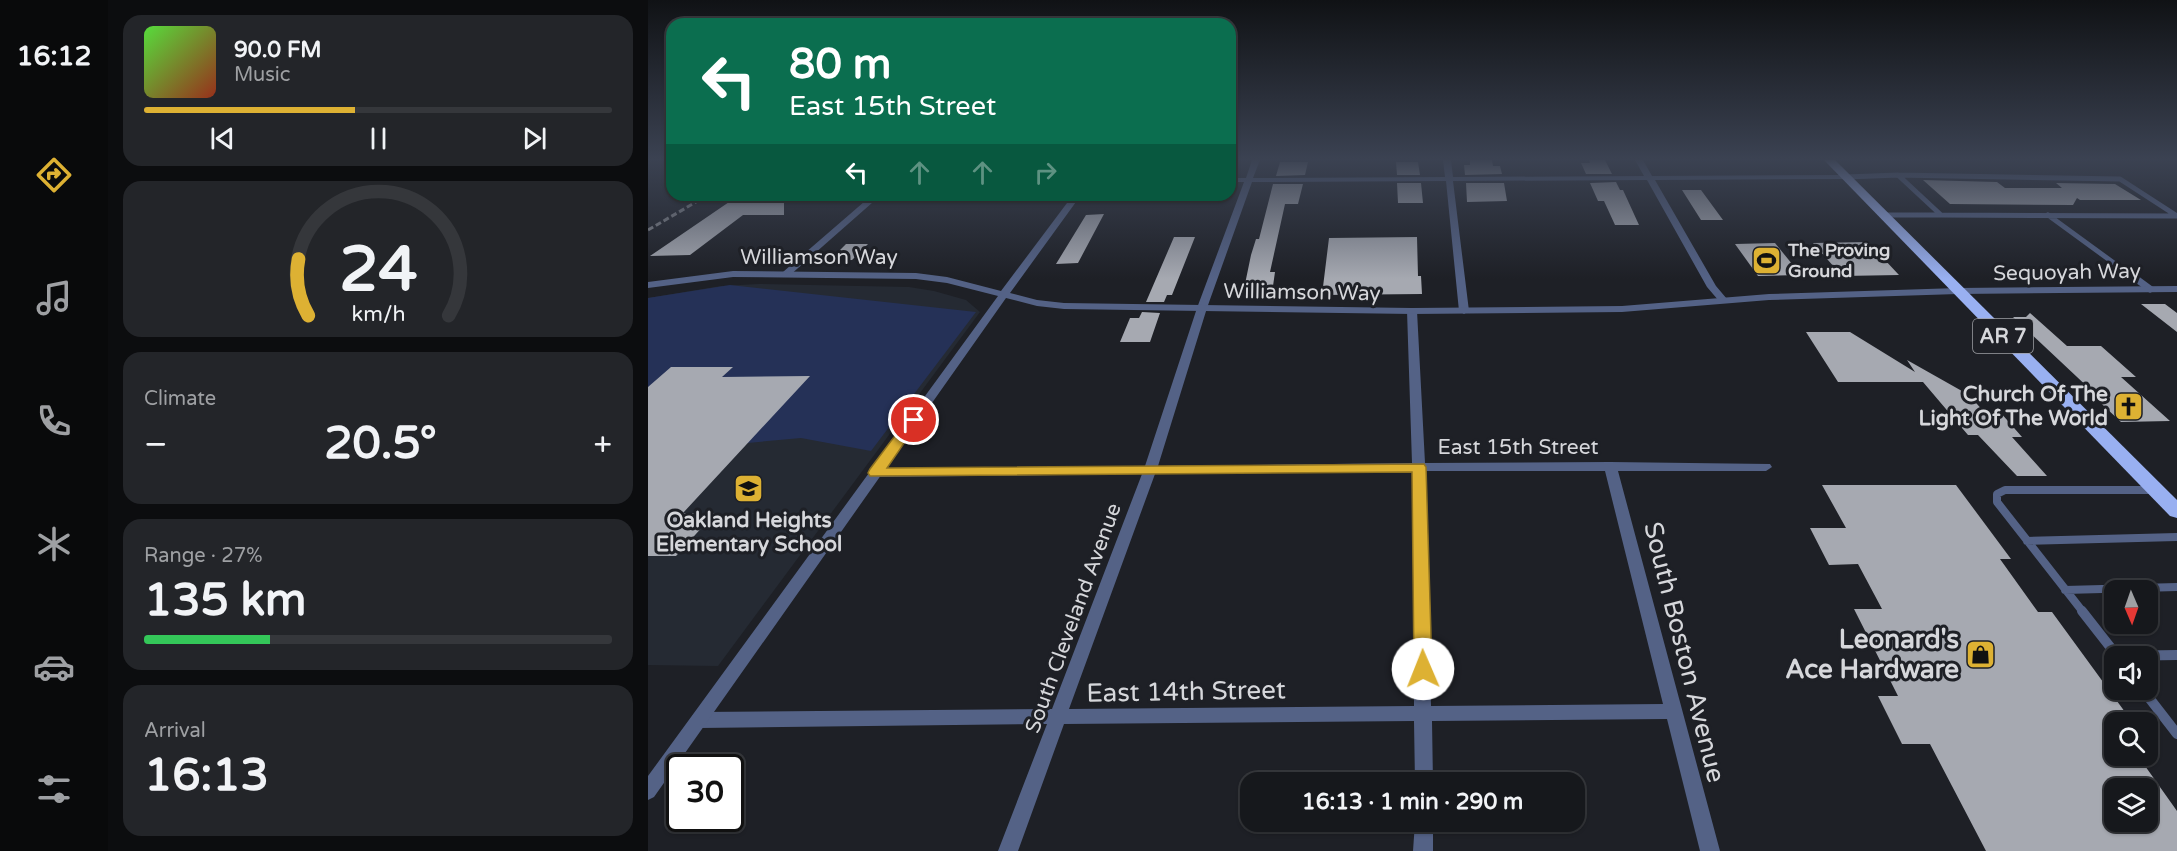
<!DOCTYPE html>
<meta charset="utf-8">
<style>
:root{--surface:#16181c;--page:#232529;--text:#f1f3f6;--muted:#9ea0a3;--line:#35373b;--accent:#ddb133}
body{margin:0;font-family:"Varela Round",sans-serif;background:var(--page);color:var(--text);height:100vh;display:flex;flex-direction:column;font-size:22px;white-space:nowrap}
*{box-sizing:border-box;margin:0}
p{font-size:20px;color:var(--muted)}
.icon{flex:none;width:33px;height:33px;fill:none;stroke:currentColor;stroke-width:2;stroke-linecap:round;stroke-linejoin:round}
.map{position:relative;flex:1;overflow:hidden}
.panel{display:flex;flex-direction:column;gap:15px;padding:15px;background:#0c0d0f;width:540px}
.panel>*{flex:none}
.banner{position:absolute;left:18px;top:18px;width:570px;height:183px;border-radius:18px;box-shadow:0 2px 4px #0004,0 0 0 2px var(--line);background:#0b6e4f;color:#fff;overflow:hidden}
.needle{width:39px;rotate:178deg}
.buttons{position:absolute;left:1456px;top:580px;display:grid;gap:12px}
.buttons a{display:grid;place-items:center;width:54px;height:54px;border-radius:12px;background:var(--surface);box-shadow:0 2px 4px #0004,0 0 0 2px var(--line);font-size:30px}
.speed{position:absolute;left:18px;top:754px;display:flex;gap:12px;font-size:30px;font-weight:700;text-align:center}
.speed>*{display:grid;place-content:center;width:78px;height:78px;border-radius:50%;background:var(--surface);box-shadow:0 2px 4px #0004,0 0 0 2px var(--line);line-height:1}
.speed .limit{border:3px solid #111;border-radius:9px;background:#fff;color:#111}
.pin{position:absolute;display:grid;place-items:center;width:51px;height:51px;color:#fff;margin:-26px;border:3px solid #fff;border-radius:50%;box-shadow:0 2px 6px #0007}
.me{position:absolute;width:66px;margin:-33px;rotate:359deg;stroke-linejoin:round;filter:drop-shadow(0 0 4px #0008)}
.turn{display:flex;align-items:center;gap:21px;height:126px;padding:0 24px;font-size:27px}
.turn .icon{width:78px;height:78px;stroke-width:2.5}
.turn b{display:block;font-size:42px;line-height:51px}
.lanes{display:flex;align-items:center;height:57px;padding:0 24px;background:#0003;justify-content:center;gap:30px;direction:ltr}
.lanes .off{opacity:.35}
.big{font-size:45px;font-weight:800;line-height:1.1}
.panel .widget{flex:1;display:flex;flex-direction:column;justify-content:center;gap:9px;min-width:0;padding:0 21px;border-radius:18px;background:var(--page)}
.panel .dial{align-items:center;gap:0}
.dial svg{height:156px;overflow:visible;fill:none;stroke:var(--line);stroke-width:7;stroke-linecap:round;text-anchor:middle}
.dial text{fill:var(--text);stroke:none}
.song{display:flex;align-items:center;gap:18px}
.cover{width:72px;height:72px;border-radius:9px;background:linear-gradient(135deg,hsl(110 70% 55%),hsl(10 70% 35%))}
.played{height:6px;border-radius:3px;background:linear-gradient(90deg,var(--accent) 45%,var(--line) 45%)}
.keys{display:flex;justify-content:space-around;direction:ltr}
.heat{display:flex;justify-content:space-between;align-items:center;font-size:33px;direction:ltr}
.charge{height:9px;border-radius:4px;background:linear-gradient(90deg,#34c759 27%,var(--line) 0)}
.trip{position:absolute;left:592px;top:772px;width:345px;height:60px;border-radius:18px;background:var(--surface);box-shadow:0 2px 4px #0004,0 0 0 2px var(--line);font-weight:800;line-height:60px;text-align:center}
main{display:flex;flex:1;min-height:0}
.tab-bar{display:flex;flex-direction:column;width:108px;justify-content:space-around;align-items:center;background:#090a0b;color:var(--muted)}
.tab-bar .icon{width:42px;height:42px}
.tab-bar .selected{color:var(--accent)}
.tab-bar b{font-size:27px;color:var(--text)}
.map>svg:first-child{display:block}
.built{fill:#252a33}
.green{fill:#253157}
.building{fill:#a6a9b1;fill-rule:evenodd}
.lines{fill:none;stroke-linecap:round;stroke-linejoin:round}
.service-far3{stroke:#546286;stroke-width:5}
.service-far2{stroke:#546286;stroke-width:7}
.service-far1{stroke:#546286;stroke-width:8}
.service{stroke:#546286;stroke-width:10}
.minor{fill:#546286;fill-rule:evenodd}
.tertiary{fill:#546286;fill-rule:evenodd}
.trunk{fill:#99b0f1;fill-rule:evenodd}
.rail{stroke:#85878c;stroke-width:3;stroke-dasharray:6 3;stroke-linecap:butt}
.route{fill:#ddb133;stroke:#907321;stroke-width:1.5}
.labels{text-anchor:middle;stroke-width:6;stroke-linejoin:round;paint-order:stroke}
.far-poi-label{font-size:18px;font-weight:bold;fill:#d6d7db;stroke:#1e2026;text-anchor:start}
.shield{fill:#1e2026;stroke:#9fa0a5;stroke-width:1.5}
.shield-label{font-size:20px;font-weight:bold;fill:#d6d7db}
.street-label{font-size:21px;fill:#d6d7db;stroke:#1e2026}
.poi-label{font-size:21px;font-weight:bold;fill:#d6d7db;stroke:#1e2026;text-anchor:end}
.near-poi-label{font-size:26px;font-weight:bold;fill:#d6d7db;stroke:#1e2026;text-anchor:end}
.near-street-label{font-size:26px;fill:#d6d7db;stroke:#1e2026}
</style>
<main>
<nav class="tab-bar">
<b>16:12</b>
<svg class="icon selected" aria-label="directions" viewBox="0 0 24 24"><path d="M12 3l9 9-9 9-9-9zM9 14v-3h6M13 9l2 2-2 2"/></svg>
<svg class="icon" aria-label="music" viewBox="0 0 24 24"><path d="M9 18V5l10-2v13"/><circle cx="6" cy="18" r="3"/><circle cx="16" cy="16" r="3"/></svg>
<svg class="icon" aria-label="phone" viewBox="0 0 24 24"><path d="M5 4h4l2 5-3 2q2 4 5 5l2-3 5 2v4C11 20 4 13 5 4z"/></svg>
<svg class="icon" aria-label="climate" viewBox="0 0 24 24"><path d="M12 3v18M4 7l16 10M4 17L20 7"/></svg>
<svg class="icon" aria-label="car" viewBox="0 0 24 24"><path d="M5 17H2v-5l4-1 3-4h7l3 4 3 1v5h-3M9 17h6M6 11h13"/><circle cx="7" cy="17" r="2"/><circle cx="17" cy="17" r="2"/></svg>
<svg class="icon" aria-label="filters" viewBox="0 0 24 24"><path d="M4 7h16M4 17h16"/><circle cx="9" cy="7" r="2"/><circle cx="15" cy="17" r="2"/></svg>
</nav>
<section class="panel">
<div class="widget">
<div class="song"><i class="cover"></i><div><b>90.0 FM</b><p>Music</p></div></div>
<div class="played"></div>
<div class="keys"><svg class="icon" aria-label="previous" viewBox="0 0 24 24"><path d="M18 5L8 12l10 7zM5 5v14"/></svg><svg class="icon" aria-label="pause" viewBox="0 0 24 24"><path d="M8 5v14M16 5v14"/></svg><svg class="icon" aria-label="next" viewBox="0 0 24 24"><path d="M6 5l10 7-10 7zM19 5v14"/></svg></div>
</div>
<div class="widget dial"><svg viewBox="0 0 100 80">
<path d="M14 69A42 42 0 1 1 86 69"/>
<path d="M14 69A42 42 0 0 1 9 40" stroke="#ddb133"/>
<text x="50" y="56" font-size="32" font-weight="700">24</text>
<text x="50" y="72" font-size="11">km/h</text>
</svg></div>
<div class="widget"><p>Climate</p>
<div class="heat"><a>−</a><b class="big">20.5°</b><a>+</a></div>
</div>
<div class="widget"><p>Range · 27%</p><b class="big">135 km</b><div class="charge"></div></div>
<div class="widget"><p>Arrival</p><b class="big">16:13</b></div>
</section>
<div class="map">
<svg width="1529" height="851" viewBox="0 0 1529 851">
<rect width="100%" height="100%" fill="#1e2026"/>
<!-- built -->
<path class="built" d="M 111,284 L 261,287 L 286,291 L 318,300 L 332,312 L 70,666 L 0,665 L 0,298 L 73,286 Z"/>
<!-- green -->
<path class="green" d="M 82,285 L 328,312 L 223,451 L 153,438 L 0,452 L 0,298 Z"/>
<!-- building -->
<path class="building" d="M 822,160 L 844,160 L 845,166 L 852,166 L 854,174 L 817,175 L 816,165 L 822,165 Z
M 941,160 L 957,160 L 964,174 L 938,174 L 933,163 L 942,163 Z
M 632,162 L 660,162 L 657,175 L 628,176 Z
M 748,162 L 770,162 L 772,175 L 749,175 Z
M 1275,180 L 1349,182 L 1357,188 L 1414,188 L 1408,183 L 1467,184 L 1493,200 L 1432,200 L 1429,198 L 1425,205 L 1302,204 Z
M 968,182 L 972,190 L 975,190 L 991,225 L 967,225 L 956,201 L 950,201 L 942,183 Z
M 749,183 L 773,183 L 775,203 L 750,203 Z
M 818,183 L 856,183 L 859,201 L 819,202 Z
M 625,184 L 655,184 L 650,204 L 637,204 L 622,272 L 627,272 L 623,300 L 599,300 L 603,284 L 597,284 L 603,255 L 608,239 L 611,239 Z
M 1034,190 L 1053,190 L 1075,220 L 1053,220 Z
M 84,200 L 136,200 L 136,215 L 95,215 L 42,255 L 2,256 Z
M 456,214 L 430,263 L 408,264 L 438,215 Z
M 526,237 L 547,237 L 524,295 L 519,295 L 516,302 L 498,302 Z
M 769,237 L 770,276 L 773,276 L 774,294 L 674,295 L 681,238 Z
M 1220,242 L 1251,275 L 1194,276 L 1165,243 Z
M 1127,243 L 1153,275 L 1110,276 L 1087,244 Z
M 198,244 L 220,244 L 204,260 L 181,261 Z
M 1493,304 L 1517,304 L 1529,313 L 1529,332 Z
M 494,312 L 512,313 L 502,342 L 472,342 L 482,318 L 491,318 Z
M 1382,313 L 1419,346 L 1453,346 L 1488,377 L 1473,377 L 1522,421 L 1473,422 L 1441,392 L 1445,392 L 1365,317 L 1378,317 Z
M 1158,332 L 1202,332 L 1267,372 L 1259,360 L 1321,395 L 1337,413 L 1352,412 L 1374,437 L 1364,437 L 1399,476 L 1369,476 L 1330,435 L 1320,435 L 1275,382 L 1190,382 Z
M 23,367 L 85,367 L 74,377 L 162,376 L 35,513 L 67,513 L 28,556 L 0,556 L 0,387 Z
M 1174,485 L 1308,485 L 1363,559 L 1352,559 L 1390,612 L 1404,612 L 1485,723 L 1467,723 L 1467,756 L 1490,756 L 1529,811 L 1529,851 L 1338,851 L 1282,744 L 1254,744 L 1230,696 L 1250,696 L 1206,609 L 1234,609 L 1210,564 L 1181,565 L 1162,528 L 1198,528 ZM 1467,789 L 1500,789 L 1500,822 L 1467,822 Z"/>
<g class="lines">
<!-- service-far3 -->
<path class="service-far3" d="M 1250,175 L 1472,179 L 1529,216 L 1293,215 Z
M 1198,177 L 1250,175
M 1235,215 L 1293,215
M 1400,215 L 1485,277"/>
<!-- service-far2 -->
<path class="service-far2" d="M 1483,275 L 1502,289"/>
<!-- service-far1 -->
<path class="service-far1" d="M 1379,541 L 1529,537
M 1417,590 L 1529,587
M 1435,612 L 1349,502 L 1349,494 L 1357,490 L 1505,490"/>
<!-- service -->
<path class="service" d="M 1434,611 L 1470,657
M 1469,656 L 1529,655
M 1495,690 L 1529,734"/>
<!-- minor -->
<path class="minor" d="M 604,160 L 612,160 L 605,178 L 797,177 L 795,160 L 803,160 L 805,177 L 996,176 L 987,160 L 995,160 L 1004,176 L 1198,175 L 1202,177 L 1198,179 L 1007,180 L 1068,286 L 1079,299 L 1074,302 L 1071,301 L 1059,287 L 999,180 L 805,181 L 821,311 L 816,314 L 811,311 L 798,181 L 604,182 L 559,308 L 510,466 L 764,463 L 759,311 L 764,308 L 769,311 L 777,463 L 962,462 L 1122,464 L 1124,467 L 1118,471 L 970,471 L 1072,851 L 1052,851 L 1019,719 L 784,721 L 785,783 L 767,783 L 766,721 L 416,724 L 370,851 L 350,851 L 399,724 L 51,728 L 45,725 L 42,720 L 45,715 L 51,712 L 404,709 L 494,474 L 227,477 L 221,473 L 227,469 L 497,466 L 549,308 L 596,182 L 582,182 L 582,178 L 598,178 ZM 765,471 L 766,706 L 421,709 L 507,474 ZM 777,471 L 957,471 L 1015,704 L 783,706 Z
M 224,195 L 233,195 L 141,276 L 135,276 L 135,272 Z
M 767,822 L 785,822 L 785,851 L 765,851 Z"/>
<!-- tertiary -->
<path class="tertiary" d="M 425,195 L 433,195 L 362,293 L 389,300 L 416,303 L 764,308 L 974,306 L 1121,294 L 1310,288 L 1529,286 L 1529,292 L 1310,294 L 1121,300 L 974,312 L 764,314 L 416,309 L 389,306 L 358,298 L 6,797 L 0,800 L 0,776 L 350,296 L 299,283 L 268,279 L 85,277 L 0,288 L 0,282 L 85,271 L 268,273 L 299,277 L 353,291 Z"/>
<!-- trunk -->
<path class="trunk" d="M 1176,160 L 1187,160 L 1529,500 L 1529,518 L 1522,516 Z"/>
<!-- rail -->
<path class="rail" d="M 0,230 L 60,195"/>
</g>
<!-- sky -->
<linearGradient id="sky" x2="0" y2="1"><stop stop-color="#101215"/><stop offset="0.57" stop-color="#3b4252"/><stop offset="1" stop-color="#3b4252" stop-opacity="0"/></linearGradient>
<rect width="1529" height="279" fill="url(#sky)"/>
<!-- route -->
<path class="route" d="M 266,415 L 272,420 L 239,468 L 776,464 L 778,467 L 784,669 L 782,675 L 775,677 L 769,675 L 766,669 L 764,472 L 222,476 L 220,473 L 222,469 L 261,417 Z"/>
<!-- icons -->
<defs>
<symbol id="stadium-square" viewBox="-11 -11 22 22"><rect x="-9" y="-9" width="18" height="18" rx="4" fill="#ddb133" stroke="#1e2026"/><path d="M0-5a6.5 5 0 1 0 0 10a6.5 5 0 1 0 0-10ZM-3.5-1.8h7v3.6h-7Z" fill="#111"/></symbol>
<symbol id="church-square" viewBox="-11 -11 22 22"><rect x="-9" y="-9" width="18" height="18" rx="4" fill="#ddb133" stroke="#1e2026"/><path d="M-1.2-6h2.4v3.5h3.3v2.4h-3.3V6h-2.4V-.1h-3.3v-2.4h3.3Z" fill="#111"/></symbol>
<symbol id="school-square" viewBox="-11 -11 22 22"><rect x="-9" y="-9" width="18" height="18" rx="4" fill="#ddb133" stroke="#1e2026"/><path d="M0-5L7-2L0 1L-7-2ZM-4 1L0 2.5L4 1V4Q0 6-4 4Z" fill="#111"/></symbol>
<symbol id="shop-square" viewBox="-11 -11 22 22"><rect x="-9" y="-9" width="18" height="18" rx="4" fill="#ddb133" stroke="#1e2026"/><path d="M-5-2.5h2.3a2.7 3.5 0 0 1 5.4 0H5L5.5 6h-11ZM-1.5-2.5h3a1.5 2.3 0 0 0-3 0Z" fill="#111"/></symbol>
</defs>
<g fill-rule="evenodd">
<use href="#stadium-square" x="1102" y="244" width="33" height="33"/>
<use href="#church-square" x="1464" y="390" width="33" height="33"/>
<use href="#school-square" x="84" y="472" width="33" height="33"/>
<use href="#shop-square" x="1316" y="638" width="33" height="33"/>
</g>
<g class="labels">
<!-- far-poi labels -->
<g class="far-poi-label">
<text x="1140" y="256">The Proving<tspan x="1140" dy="21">Ground</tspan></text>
</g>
<!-- shield labels -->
<rect class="shield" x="1325" y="319" width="60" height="34" rx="4.5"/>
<g class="shield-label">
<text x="1355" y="343">AR 7</text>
</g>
<!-- street labels -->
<g class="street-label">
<text x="171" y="264">Williamson Way</text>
<text transform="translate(1419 272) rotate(-1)" y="7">Sequoyah Way</text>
<text transform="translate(654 292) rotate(1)" y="7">Williamson Way</text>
<text x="870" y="454">East 15th Street</text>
<text transform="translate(425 618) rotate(-70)" y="7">South Cleveland Avenue</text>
</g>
<!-- poi labels -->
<g class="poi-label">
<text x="1460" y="401">Church Of The<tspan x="1460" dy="24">Light Of The World</tspan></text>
<text x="101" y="527" text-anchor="middle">Oakland Heights<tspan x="101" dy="24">Elementary School</tspan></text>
</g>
<!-- near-poi labels -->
<g class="near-poi-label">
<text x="1311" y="648">Leonard's<tspan x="1311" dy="30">Ace Hardware</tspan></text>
</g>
<!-- near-street labels -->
<g class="near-street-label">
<text transform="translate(1037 652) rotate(76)" y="9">South Boston Avenue</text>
<text transform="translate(538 691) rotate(-1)" y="9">East 14th Street</text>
</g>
</g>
</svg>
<div class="buttons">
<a><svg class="needle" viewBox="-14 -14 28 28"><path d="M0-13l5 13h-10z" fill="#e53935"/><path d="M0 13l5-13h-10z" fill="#9ea0a3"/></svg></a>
<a><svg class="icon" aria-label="sound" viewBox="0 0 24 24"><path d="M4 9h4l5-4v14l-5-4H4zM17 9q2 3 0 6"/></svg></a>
<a><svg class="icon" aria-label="search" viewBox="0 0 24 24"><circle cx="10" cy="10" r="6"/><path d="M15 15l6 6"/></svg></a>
<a><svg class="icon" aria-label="layers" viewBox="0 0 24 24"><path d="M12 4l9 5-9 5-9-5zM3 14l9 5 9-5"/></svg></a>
</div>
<div class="speed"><div class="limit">30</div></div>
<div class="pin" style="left:266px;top:420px;background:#d93025"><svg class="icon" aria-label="arrive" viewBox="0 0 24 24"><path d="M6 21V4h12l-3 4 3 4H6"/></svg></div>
<svg class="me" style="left:775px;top:669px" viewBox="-20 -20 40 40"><circle r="19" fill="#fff"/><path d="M0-13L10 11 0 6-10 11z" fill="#ddb133"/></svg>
<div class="trip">16:13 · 1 min · 290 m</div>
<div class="banner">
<div class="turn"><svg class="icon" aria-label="left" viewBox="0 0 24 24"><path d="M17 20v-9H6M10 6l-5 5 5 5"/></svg><div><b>80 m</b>East 15th Street</div></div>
<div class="lanes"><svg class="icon" aria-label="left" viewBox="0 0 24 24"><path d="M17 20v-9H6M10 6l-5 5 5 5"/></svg><svg class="icon off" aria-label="ahead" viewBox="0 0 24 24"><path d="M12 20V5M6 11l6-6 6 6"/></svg><svg class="icon off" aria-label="ahead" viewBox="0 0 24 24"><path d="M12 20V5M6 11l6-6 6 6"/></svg><svg class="icon off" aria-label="right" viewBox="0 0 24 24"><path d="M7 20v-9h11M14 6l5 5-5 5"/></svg></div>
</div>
</div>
</main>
